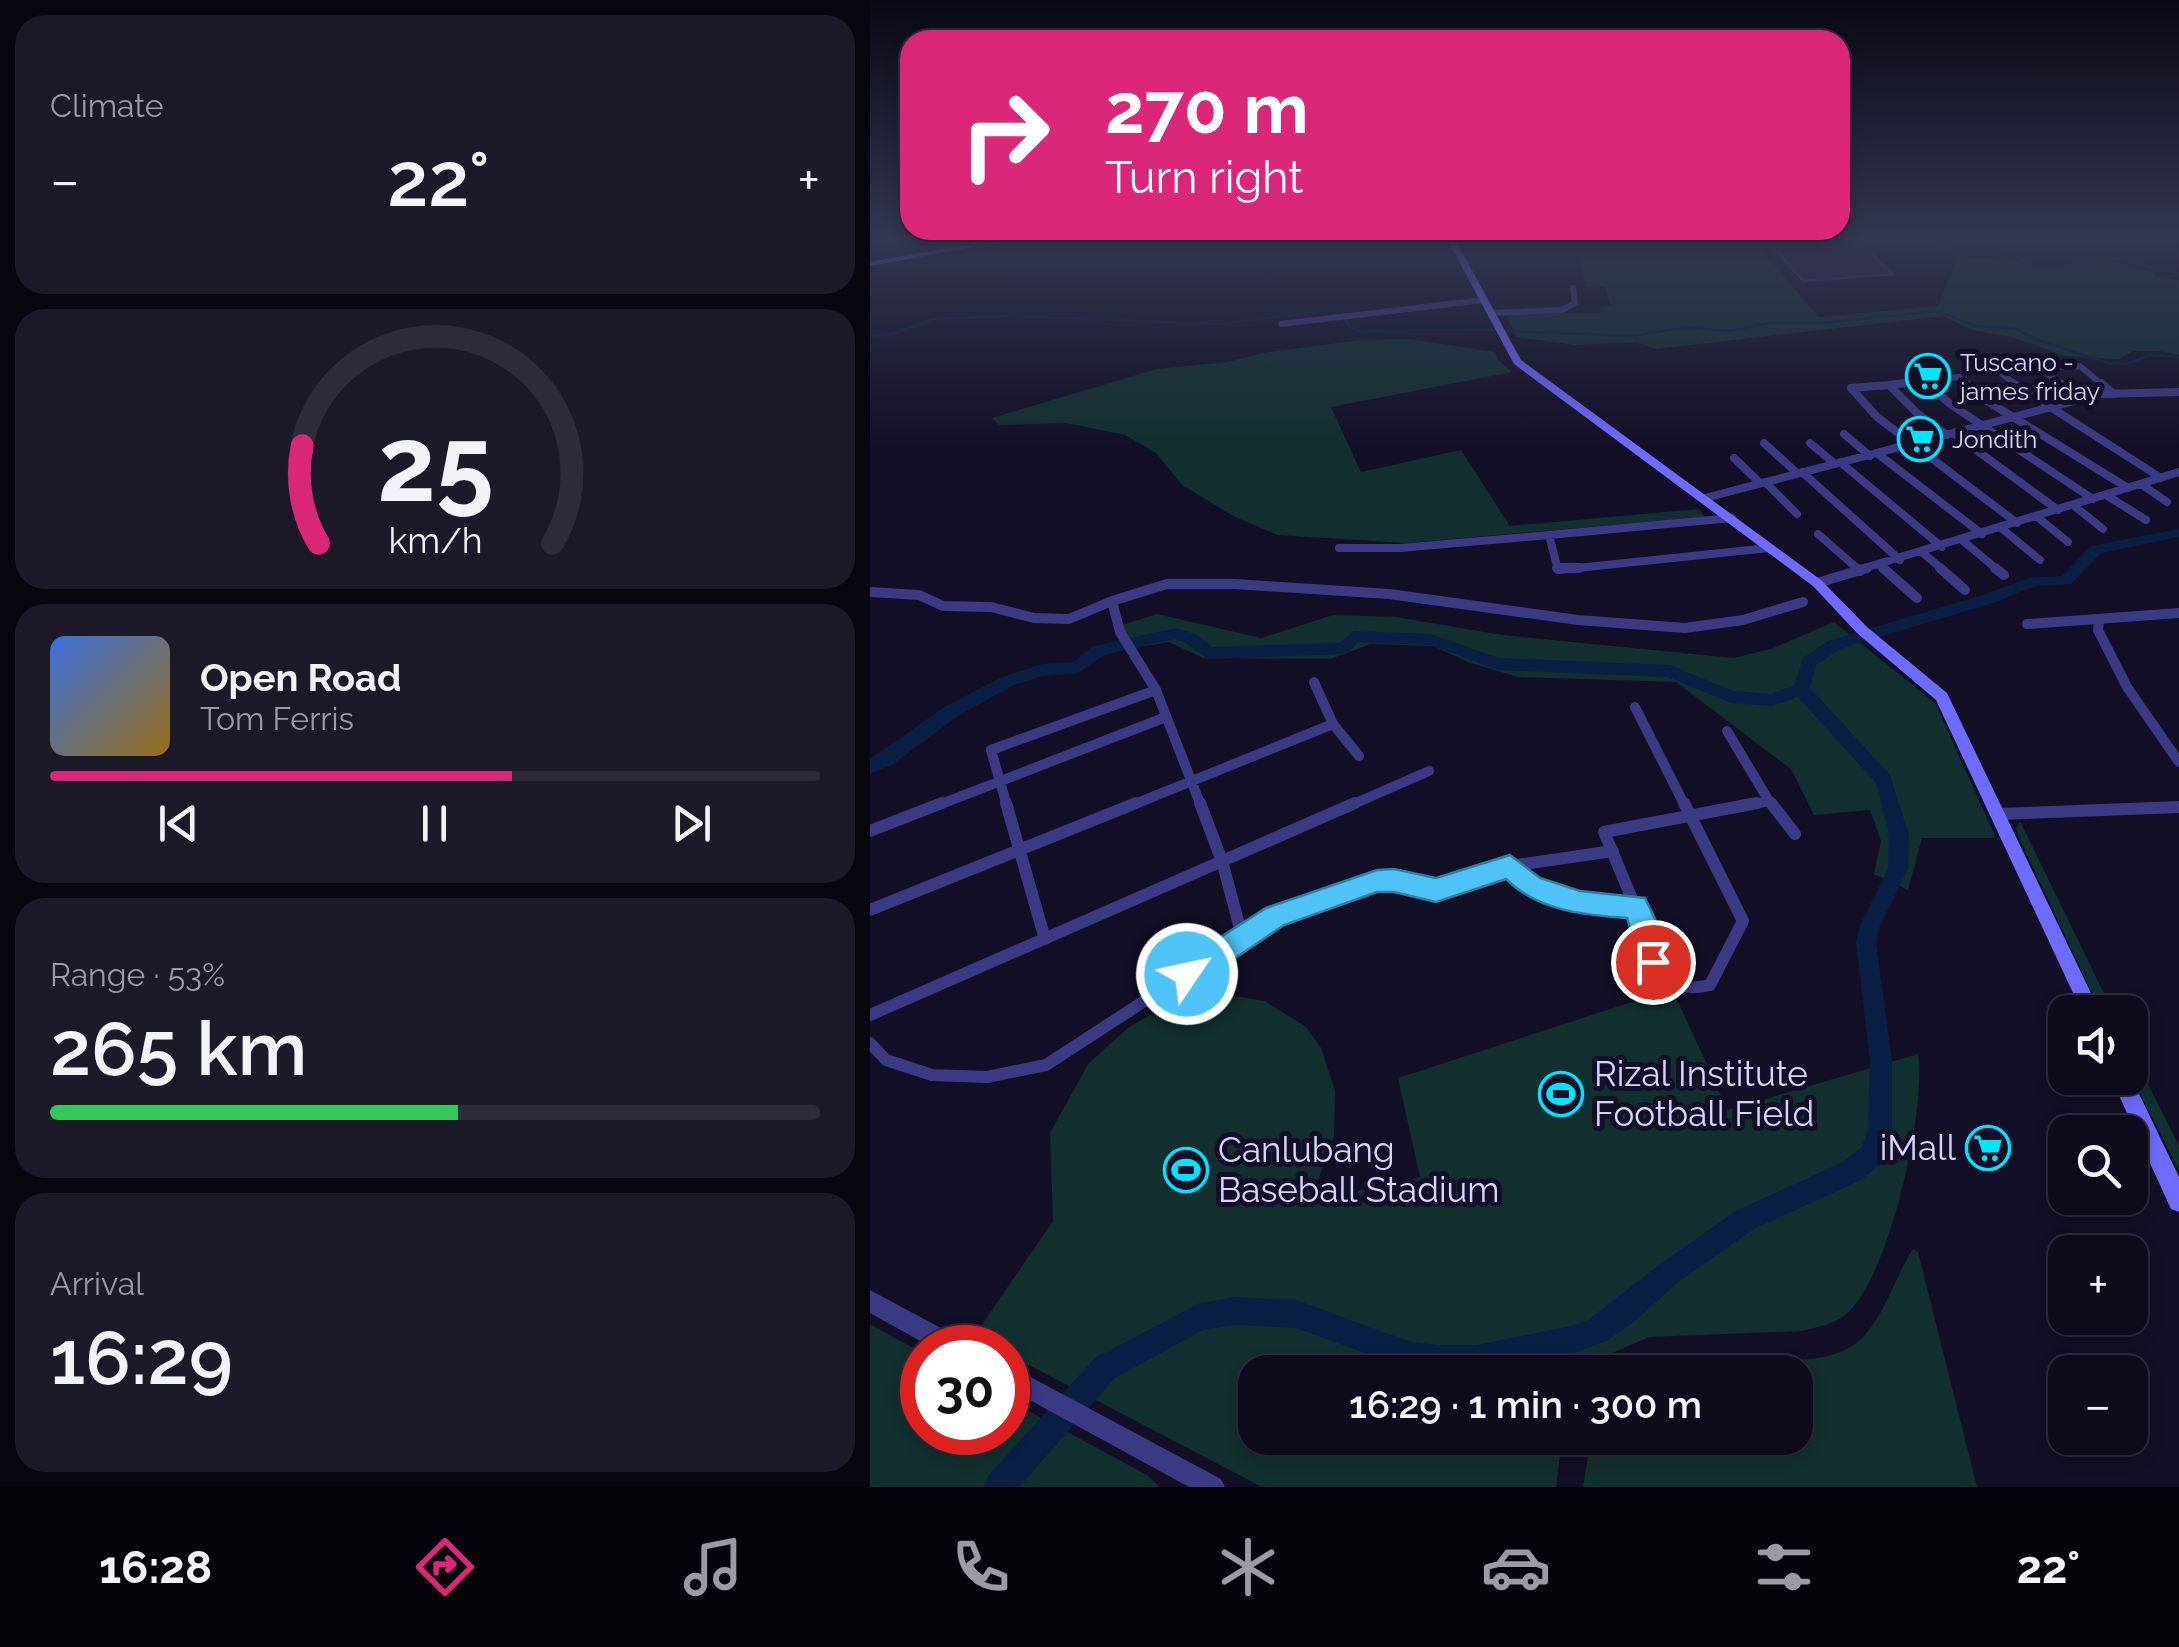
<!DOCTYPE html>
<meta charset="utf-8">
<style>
:root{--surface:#0e0b1c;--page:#1c1929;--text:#f1f3f6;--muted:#9b9ba3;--line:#2e2b3b;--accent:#db2777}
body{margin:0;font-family:Raleway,sans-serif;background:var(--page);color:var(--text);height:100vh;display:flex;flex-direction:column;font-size:38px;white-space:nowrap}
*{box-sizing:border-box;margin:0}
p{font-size:32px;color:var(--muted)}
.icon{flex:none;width:55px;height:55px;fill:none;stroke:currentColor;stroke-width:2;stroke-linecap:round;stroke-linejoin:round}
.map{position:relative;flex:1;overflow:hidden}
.panel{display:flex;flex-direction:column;gap:15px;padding:15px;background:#08060f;width:870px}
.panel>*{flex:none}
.guide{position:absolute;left:30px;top:30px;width:950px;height:210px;border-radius:30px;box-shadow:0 5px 15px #0003,0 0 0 2px var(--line);background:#db2777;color:#fff;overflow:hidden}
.fabs{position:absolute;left:1178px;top:995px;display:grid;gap:20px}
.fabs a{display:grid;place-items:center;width:100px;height:100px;border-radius:20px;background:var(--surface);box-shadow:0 5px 15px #0003,0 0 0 2px var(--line);font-size:50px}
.speed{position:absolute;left:30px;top:1325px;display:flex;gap:20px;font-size:50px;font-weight:700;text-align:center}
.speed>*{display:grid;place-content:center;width:130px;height:130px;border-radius:50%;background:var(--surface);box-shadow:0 5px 15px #0003,0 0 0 2px var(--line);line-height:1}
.speed .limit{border:15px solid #d22;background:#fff;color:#111}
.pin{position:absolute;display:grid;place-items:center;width:85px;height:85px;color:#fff;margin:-42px;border:5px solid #fff;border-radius:50%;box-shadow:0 2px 10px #0007}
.me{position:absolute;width:110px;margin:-55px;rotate:56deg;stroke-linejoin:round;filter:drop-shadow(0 0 8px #0008)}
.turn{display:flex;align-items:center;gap:35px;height:210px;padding:0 40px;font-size:45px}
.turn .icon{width:130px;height:130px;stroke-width:2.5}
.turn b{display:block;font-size:70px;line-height:85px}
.big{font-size:75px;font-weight:600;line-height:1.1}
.panel .tile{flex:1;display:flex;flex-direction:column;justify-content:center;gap:15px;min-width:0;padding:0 35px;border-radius:30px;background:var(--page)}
.panel .dial{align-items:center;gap:0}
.dial svg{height:260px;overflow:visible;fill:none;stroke:var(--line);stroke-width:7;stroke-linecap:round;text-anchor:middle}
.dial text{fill:var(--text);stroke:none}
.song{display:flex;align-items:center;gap:30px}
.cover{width:120px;height:120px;border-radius:15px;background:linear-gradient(135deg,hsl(220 70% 55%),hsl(40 70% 35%))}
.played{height:10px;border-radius:5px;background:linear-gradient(90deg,var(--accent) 60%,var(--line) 60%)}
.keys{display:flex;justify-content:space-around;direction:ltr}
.heat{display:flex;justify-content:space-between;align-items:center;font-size:55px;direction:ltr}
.charge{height:15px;border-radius:8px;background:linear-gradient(90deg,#34c759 53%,var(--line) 0)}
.trip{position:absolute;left:368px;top:1355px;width:575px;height:100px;border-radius:30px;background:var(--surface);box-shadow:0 5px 15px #0003,0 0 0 2px var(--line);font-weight:600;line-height:100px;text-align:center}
.dock{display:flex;height:160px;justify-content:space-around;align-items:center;background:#06040b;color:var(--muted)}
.dock .icon{width:70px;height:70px}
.dock .selected{color:var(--accent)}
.dock b{font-size:45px;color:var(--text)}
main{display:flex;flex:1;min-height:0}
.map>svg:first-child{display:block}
.green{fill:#12302f}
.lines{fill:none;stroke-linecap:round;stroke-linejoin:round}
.stream{stroke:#0a1f44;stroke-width:2.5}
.river{fill:#0a1f44;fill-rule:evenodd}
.building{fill:#241b47;stroke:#3b2d73;stroke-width:2.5}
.minor-far3{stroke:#3d3a85;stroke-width:6}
.minor-far2{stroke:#3d3a85;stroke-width:8}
.minor-far1{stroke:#3d3a85;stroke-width:10}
.minor{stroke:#3d3a85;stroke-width:12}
.tertiary{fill:#3d3a85;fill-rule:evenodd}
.secondary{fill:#6f6bff;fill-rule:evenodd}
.route{fill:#4fc3f7;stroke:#337fa1;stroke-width:2.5}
.labels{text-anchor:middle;stroke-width:10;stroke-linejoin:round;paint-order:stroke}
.far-poi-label{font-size:25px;fill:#d9d4ff;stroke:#130f26;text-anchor:start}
.near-poi-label{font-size:35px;fill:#d9d4ff;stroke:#130f26;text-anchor:start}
</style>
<main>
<section class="panel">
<div class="tile"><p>Climate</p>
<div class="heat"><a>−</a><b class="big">22°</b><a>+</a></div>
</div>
<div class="tile dial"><svg viewBox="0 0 100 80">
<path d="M14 69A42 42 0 1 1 86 69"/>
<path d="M14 69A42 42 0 0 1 9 39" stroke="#db2777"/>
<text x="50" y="56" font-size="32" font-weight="700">25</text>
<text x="50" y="72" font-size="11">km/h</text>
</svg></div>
<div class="tile">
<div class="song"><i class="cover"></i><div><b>Open Road</b><p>Tom Ferris</p></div></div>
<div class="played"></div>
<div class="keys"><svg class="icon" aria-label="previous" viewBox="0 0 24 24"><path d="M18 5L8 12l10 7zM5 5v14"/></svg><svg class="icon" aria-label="pause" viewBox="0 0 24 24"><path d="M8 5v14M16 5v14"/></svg><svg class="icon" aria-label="next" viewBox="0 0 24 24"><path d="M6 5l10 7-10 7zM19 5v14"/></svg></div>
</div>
<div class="tile"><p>Range · 53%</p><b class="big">265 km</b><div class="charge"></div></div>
<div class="tile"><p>Arrival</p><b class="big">16:29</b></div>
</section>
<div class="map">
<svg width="1309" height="1487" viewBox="0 0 1309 1487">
<rect width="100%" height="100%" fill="#130f26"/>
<!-- green -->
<path class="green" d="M 695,239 L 881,239 L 949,317 L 1068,306 L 1087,259 L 1079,250 L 1100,258 L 1137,258 L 1171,271 L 1239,261 L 1284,272 L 1286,277 L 1309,280 L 1309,355 L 1289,351 L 1263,351 L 1249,359 L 1195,356 L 1145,338 L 1102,330 L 1074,316 L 786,349 L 766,342 L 705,345 L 646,337 L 636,314 L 730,313 L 730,307 L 741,305 L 734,286 L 715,286 L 709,246 L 694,247 Z
M 539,339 L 625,352 L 628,360 L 642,372 L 461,407 L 491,472 L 591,450 L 640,526 L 829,509 L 835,517 L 536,543 L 408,535 L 365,517 L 312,485 L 286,453 L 255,435 L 196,423 L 129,425 L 122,418 L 287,369 L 358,362 L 392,353 L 491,340 Z
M 287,614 L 391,638 L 463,615 L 526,617 L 632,635 L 864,658 L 901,649 L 964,622 L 1065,703 L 1126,838 L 1052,838 L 1038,890 L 1004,874 L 1011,841 L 1000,810 L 944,815 L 921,769 L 806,682 L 648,677 L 598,662 L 563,646 L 501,644 L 460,659 L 333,658 L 299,642 L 263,648 L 252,625 Z
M 1150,821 L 1243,1012 L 1231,1012 L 1152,844 L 1146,829 Z
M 802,989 L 858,1110 L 1048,1054 C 1057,1107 1019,1281 975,1315 C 962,1325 947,1327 932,1331 L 779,1337 L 733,1357 L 720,1372 L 385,1372 L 385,1438 L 692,1438 L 686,1487 L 392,1487 L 138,1354 L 138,1348 L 126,1347 L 104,1336 L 183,1221 L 180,1133 L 218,1064 L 259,1027 L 295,1007 L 351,994 L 395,1001 L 436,1027 L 451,1048 L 465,1091 L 464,1137 L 440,1202 L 550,1177 L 528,1078 Z
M 1260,1048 L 1309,1146 L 1309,1170 L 1260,1074 Z
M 1043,1249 L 1048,1252 L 1107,1487 L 713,1487 L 721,1438 L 925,1438 L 925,1372 L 763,1372 C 828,1340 949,1385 994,1336 C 1017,1310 1025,1277 1043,1249 Z
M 0,1324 L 52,1353 L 52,1432 L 138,1432 L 138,1400 L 277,1475 L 290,1487 L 0,1487 Z"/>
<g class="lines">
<!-- stream -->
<path class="stream" d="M 1055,239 L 1087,252 L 1149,258 L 1166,270 L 1246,258 L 1309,274
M 634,331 L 763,336 L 817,327 L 859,331 L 900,323 L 954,323 L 1066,311 L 1105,326 L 1146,329 L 1167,340 L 1238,363 L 1257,364 L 1280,355 L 1309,357
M 0,336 L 23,334 L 64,319 L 141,316 L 347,324 L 461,310 L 473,311 L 478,325 L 487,331 L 626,330"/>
<!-- river -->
<path class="river" d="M 1309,529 L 1309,537 L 1231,553 L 1201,584 L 1165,586 L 1126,602 L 970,649 L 946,665 L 940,688 L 1020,775 L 1039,835 L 1038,869 L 1009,928 L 1006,943 L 1022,1061 L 1022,1130 L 1011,1164 L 991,1180 L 884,1229 L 811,1280 L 760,1325 L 736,1341 L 701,1354 L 609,1372 L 565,1372 L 541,1370 L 426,1328 L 365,1325 L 333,1330 L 245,1378 L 149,1487 L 114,1487 L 118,1476 L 225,1358 L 330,1303 L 365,1297 L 426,1300 L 541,1342 L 569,1345 L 607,1345 L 701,1326 L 718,1320 L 793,1262 L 866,1211 L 973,1162 L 992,1147 L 998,1130 L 1000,1061 L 986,943 L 989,927 L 1018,869 L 1019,835 L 1006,783 L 928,697 L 902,706 L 861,703 L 798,677 L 628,670 L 560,645 L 488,642 L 479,652 L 473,654 L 338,659 L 316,643 L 305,639 L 234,655 L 208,673 L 173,676 L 144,685 L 88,716 L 22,765 L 0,774 L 0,759 L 76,706 L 132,677 L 173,664 L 204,662 L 223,646 L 306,628 L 328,635 L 342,647 L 469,643 L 484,631 L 561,634 L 629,658 L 800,665 L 863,691 L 901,694 L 924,685 L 933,658 L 958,641 L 1116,594 L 1158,578 L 1192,576 L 1221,546 Z"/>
</g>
<!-- building -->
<path class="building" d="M 896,239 L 985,239 L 1023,274 L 933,281 Z"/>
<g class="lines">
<!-- minor-far3 -->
<path class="minor-far3" d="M 620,313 L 692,310 L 705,303 L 703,288
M 411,324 L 614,300
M 1131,373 L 1147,386
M 1055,381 L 1060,386
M 1019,385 L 1089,377 L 1099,386
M 1012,386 L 1020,386
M 1193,386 L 1170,368 L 1210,366 L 1234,386"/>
<!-- minor-far2 -->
<path class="minor-far2" d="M 1057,383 L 1080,404 L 1223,499
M 1096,383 L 1117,401 L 1258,488
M 1143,383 L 1291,478
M 1190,383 L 1212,400
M 1231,383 L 1244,394
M 1019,385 L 1036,383
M 1083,433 L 1188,510
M 974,434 L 1000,456
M 1077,435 L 1048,414 L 1019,385 L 981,388 L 1007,417 L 1147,523
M 894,443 L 928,474
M 940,443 L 965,464
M 1008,454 L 1112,534
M 864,458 L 890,483
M 970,462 L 1072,547
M 932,472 L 1030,560
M 895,482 L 927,514
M 1271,484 L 1297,502
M 1236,495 L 1276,520
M 835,498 L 1231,394 L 1309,392
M 1203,505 L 1233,529
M 1166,516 L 1198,542
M 862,518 L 679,535 L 688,570 L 899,548
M 1131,528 L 1170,560
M 948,534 L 989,570
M 1092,540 L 1128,570
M 469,548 L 530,548 L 679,535
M 1053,553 L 1073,570
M 1011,566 L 1016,570
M 988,570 L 1309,472"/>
<!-- minor-far1 -->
<path class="minor-far1" d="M 687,568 L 709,568
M 986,568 L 990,571
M 1013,568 L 1047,598
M 1070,568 L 1095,590
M 1125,568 L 1134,575
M 947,583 L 997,568
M 0,592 L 49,595 L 73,606 L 121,607 L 164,618 L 199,619 L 242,601
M 1229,622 L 1228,630 L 1257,687 L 1309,762
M 1157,624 L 1309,613
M 444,682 L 463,724 L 489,756
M 765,707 L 815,806
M 857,731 L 899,801
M 66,806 L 296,717
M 137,806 L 121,750 L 286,690
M 260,806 L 463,724
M 331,806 L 286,690 L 250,632 L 242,601 L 297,584 L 365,584 L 519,594 L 708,620 L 815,628 L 873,620 L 933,602
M 479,806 L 559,771
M 874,806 L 899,801 L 903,806"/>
<!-- minor -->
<path class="minor" d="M 136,803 L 175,939
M 330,803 L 352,861 L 372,936
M 901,803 L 925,834
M 1129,814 L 1309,807
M 0,831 L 72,803
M 640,866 L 743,851
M 765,906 C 786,947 779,999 840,985 L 873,921 L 814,803
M 0,910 L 266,803
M 0,1015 L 485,803
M 0,1043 L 16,1060 L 62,1075 L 117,1077 L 176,1065 L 405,916 L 507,881 L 524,880 L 567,890 L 640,866 L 683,894 L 765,906 L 734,832 L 887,803"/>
<!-- tertiary -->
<path class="tertiary" d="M 0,1290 L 93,1340 L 96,1348 L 63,1348 L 0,1313 Z
M 138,1365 L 351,1479 L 355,1487 L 319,1487 L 138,1388 Z"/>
<!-- secondary -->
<path class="secondary" d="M 127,239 L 147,239 L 0,266 L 0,262 Z
M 577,239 L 585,239 L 651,360 L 951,580 L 997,627 L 1077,693 L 1230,1012 L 1212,1012 L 1066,700 L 987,633 L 943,586 L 644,364 Z
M 1260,1075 L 1309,1177 L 1309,1212 L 1301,1209 L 1241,1078 L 1260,1078 Z"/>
</g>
<!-- sky -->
<linearGradient id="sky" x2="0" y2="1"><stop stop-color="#0a0815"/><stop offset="0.53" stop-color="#333752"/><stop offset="1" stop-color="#333752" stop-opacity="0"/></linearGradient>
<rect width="1309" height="448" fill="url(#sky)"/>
<!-- route -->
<path class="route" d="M 640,855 L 670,878 L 710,891 L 775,898 C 785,920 803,948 793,972 L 783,975 L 773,972 L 757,918 C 714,915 668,911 636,879 L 566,902 L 524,892 L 507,892 L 414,925 L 327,984 L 317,988 L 307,984 L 303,974 L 307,965 L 396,908 L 507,870 L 524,869 L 566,878 Z"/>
<!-- icons -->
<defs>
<symbol id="supermarket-ring" viewBox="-11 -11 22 22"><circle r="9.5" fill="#130f26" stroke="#00e5ff" stroke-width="1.5"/><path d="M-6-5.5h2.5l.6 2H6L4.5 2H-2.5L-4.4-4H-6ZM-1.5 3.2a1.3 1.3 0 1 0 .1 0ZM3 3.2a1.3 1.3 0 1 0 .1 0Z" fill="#00e5ff"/></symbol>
<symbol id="stadium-ring" viewBox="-11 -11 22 22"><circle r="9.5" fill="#130f26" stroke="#00e5ff" stroke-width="1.5"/><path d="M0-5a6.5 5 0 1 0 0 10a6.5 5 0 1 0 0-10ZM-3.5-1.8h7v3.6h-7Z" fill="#00e5ff"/></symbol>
</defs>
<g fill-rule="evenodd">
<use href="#supermarket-ring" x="1033" y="351" width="50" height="50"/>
<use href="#supermarket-ring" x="1025" y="414" width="50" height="50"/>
<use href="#stadium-ring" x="666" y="1069" width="50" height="50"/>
<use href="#supermarket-ring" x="1093" y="1123" width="50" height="50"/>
<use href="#stadium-ring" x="291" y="1145" width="50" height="50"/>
</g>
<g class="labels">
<!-- far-poi labels -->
<g class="far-poi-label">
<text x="1090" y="371">Tuscano -<tspan x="1090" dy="29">james friday</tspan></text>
<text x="1082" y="448">Jondith</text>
</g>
<!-- near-poi labels -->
<g class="near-poi-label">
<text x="724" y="1086">Rizal Institute<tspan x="724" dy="40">Football Field</tspan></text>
<text x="1086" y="1160" text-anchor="end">iMall</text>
<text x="348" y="1162">Canlubang<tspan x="348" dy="40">Baseball Stadium</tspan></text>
</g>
</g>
</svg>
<div class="fabs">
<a><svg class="icon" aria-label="sound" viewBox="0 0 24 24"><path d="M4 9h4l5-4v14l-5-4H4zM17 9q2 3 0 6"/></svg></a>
<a><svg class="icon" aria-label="search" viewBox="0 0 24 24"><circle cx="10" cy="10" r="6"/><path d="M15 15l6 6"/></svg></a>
<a>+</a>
<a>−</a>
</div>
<div class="speed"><div class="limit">30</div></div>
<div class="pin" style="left:783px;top:962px;background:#d93025"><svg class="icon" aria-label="arrive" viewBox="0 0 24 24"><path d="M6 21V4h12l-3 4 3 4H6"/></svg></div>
<svg class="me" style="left:317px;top:974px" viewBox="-20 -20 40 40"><circle r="17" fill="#4fc3f7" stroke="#fff" stroke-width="3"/><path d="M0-11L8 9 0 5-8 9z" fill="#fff"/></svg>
<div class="trip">16:29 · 1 min · 300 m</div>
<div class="guide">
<div class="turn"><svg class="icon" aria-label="right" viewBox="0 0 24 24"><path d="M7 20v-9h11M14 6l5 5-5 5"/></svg><div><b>270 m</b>Turn right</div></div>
</div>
</div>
</main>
<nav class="dock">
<b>16:28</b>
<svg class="icon selected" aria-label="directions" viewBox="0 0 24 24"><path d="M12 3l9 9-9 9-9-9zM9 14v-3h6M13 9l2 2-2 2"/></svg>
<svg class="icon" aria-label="music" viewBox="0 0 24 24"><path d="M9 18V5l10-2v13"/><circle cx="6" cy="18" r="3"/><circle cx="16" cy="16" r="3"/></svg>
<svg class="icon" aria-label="phone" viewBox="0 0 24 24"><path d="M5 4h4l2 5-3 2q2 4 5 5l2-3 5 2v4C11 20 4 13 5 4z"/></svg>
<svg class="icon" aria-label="climate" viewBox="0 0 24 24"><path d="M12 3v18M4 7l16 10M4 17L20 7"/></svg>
<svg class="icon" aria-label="car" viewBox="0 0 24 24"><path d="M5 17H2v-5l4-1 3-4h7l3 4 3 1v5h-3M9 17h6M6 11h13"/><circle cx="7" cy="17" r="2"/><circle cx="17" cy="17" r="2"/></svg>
<svg class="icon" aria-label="filters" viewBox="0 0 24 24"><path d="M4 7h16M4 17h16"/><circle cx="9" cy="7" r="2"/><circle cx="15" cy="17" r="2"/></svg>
<b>22°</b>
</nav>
